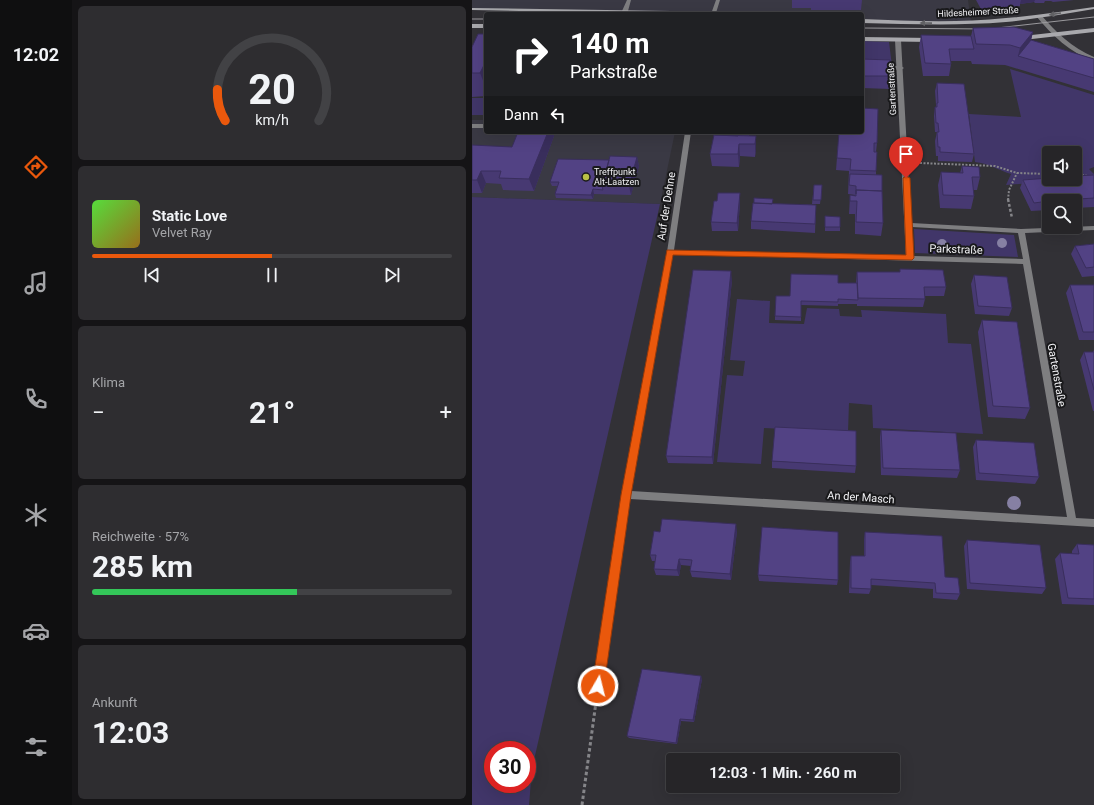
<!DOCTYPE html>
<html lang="de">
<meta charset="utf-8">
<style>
:root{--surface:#262528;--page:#2e2d30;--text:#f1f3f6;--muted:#a4a5a8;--line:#424245;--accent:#ea580c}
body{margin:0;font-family:Roboto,sans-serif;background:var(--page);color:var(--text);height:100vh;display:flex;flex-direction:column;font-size:15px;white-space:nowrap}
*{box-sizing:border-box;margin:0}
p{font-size:13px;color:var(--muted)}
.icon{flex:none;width:22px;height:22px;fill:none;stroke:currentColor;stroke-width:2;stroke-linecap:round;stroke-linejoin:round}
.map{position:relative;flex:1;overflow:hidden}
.sheet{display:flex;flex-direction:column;gap:6px;padding:6px;background:#151416;width:400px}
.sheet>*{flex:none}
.guide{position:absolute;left:12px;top:12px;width:380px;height:122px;border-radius:4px;box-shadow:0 4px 16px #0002,0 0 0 1px var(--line);background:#202124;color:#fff;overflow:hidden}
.fabs{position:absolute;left:570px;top:146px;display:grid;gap:8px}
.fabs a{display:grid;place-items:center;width:40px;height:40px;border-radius:4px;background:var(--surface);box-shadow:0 4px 16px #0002,0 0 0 1px var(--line);font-size:20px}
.speed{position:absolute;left:12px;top:741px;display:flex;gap:8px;font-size:20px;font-weight:700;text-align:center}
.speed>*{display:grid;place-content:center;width:52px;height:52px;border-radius:50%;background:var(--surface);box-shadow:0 4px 16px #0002,0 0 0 1px var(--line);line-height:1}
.speed .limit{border:6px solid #d22;background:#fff;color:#111}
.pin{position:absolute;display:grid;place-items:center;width:34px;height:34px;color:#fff;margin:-41px -17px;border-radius:50% 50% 50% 0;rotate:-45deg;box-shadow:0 0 4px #0007}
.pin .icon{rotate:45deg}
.me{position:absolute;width:44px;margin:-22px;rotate:8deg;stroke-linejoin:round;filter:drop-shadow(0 0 3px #0008)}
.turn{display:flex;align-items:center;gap:14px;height:84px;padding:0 20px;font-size:18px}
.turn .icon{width:52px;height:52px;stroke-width:2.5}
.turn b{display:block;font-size:28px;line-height:34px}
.then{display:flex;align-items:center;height:38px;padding:0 20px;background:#0003;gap:8px;font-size:15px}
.big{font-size:30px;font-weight:700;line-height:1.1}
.sheet .tile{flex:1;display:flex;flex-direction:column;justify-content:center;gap:6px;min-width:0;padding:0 14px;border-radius:6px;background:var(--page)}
.sheet .dial{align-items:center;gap:0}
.dial svg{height:104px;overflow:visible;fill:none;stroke:var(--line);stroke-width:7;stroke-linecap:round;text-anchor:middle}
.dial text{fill:var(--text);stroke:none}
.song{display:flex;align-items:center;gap:12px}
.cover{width:48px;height:48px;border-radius:6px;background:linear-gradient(135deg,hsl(110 70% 55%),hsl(40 70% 35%))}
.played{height:4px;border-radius:2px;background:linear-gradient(90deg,var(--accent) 50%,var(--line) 50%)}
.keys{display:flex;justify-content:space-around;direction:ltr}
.heat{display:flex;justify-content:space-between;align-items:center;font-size:22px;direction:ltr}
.charge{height:6px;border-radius:3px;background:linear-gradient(90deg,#34c759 57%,var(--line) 0)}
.trip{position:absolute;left:194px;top:753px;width:234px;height:40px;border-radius:4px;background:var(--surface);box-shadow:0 4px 16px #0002,0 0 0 1px var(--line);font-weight:700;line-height:40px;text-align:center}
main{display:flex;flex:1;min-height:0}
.tab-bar{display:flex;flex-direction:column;width:72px;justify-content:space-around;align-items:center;background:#0f0f10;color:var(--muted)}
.tab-bar .icon{width:28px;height:28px}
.tab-bar .current{color:var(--accent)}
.tab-bar b{font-size:18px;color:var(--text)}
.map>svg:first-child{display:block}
.built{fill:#3a3944}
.green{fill:#413669;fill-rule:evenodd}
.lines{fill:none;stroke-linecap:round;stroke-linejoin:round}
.path-far2{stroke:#858589;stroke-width:2;stroke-dasharray:2 1.5;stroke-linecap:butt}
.path-far1{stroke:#858589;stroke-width:2.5;stroke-dasharray:3 2;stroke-linecap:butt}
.path{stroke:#858589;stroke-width:3;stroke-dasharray:3.5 2.5;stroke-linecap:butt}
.lane{fill:#7e7e80;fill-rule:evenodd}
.street{fill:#7e7e80;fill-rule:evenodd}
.secondary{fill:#a9a9ad;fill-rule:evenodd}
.tram{stroke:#9a999d;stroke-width:1}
.tree{fill:#8680a3}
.wall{fill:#473972}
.shaded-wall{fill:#392e5c}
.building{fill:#524284;stroke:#392e5c}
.oneway{fill:#616164}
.route{fill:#ea580c;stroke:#983908}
.poi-dot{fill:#bac046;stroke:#19191b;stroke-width:1.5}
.labels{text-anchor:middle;stroke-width:4;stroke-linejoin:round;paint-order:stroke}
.far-street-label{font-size:9px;fill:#f1f1f4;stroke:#19191b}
.far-poi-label{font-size:9px;fill:#f1f1f4;stroke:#19191b;text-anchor:start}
.street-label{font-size:11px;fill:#f1f1f4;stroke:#19191b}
</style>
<main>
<nav class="tab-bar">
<b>12:02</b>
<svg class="icon current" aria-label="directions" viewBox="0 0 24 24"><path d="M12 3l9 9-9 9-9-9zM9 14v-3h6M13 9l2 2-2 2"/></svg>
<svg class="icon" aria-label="music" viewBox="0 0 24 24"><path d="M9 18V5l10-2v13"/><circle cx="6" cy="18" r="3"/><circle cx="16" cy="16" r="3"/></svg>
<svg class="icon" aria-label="phone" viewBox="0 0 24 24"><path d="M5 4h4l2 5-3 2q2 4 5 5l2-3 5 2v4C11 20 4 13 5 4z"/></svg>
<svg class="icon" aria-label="climate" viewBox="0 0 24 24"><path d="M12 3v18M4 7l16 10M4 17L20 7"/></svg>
<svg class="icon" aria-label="car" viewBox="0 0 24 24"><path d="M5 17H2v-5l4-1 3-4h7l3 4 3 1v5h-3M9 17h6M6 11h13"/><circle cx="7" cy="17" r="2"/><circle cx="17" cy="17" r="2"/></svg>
<svg class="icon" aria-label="filters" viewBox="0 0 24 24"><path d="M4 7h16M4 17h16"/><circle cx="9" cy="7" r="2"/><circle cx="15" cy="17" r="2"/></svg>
</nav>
<section class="sheet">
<div class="tile dial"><svg viewBox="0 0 100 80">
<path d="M14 69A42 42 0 1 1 86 69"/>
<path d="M14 69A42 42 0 0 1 8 45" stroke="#ea580c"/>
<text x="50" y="56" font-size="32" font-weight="700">20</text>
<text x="50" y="72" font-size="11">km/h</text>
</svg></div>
<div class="tile">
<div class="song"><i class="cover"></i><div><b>Static Love</b><p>Velvet Ray</p></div></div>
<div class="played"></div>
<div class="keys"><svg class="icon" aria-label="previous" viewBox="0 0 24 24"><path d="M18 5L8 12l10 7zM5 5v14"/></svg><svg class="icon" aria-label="pause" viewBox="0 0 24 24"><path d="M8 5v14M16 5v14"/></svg><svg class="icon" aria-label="next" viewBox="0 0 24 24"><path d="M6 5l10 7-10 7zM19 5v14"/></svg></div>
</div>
<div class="tile"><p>Klima</p>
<div class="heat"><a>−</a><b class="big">21°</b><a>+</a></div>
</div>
<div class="tile"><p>Reichweite · 57%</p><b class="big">285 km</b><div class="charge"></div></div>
<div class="tile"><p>Ankunft</p><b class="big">12:03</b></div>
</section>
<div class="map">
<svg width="622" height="805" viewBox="0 0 622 805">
<rect width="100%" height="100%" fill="#323136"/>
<!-- built -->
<path class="built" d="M 0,0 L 496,0 L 499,22 L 390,21 L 390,14 L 264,14 L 0,9 Z
M 0,120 L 14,120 L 14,132 L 203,132 L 188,204 L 0,197 Z"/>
<!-- green -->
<path class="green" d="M 390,41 L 417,42 L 420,66 L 390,65 Z
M 538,69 L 622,95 L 622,167 L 617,169 L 622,174 L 622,178 L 534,185 L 539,174 C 526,170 516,163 503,162 L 497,114 L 549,117 ZM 577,153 L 603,153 L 603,179 L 577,179 Z
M 12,97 L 14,97 L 14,115 L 0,115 L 0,98 L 11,98 Z
M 0,197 L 188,204 L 60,769 L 57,805 L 0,805 ZM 21,750 L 55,750 L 55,784 L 21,784 Z
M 442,229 L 542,235 L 546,257 L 443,253 Z
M 265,299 L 298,301 L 297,323 L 332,324 L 335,308 L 367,309 L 368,316 L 390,317 L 389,310 L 474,314 L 476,343 L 499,344 L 511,434 L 401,428 L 400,405 L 377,403 L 376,432 L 292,428 L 289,464 L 245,462 L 255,375 L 271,376 L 273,361 L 258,360 Z"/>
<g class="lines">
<!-- path-far2 -->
<path class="path-far2" d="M 448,163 L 523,166 L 545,173 L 577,174
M 603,174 L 616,176
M 536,200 L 537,190 L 545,173"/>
<!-- path-far1 -->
<path class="path-far1" d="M 536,199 L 540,218"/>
<!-- path -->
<path class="path" d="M 110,805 L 124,702"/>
<!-- lane -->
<path class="lane" d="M 155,0 L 159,0 L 156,11 L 153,13 L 150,11 Z
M 244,0 L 248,0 L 244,13 L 239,14 Z
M 390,65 L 429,66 L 432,68 L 429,70 L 390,69 Z
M 0,124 L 14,124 L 14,128 L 0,128 Z"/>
<!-- street -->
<path class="street" d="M 565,15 L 569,15 C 584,32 600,48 622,57 L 622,61 C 598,53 580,35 564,16 Z
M 426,38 L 429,40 L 439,223 L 549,229 L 622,226 L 622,230 L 553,233 L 604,518 L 622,519 L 622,527 L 158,499 L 131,686 L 130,690 L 126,691 L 122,690 L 121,686 L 150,495 L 195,252 L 213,132 L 219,132 L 202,250 L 434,256 L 423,40 ZM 440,227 L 546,233 L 551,259 L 441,256 ZM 201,254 L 551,264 L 595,517 L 159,491 Z"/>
<!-- secondary -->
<path class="secondary" d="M 622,7 L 622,9 C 593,14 563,19 534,22 C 486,26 438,24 390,23 L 390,19 C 438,21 486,23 534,18 C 563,16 593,11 622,7 Z
M 0,8 L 264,12 L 267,14 L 185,14 L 0,10 Z
M 0,24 L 14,24 L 14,28 L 0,28 Z
M 622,28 L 622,32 L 551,40 L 548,38 L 551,36 Z
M 390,37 L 459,38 L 462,40 L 459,42 L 390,41 Z"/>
<!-- tram -->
<path class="tram" d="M 0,19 L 14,19
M 390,28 L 516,29 L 622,17"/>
</g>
<!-- trees -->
<g class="tree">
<circle cx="530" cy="243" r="5"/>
<circle cx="470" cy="244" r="5"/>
<circle cx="542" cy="503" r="7"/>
</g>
<!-- wall -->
<path class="wall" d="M 320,0 L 390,0 L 389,10 L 339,10 L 339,8 L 320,8 Z
M 504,0 L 602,0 L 581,2 L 579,1 L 573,1 L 572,3 L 563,3 L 562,2 L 548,4 L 548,6 L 542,7 L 541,8 L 520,8 L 519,11 L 510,11 Z
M 501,28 L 561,32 L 559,40 L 622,59 L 622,92 L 533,65 L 500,64 L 499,61 L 479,61 L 479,64 L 477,76 L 451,76 L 447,47 L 449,35 L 499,36 Z
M 14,29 L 14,96 L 0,97 L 0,47 L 11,34 Z
M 390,59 L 419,76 L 418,89 L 390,88 Z
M 465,83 L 502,154 L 500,162 L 466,161 L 466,156 L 464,156 L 463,141 L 465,132 L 463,132 L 462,116 L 463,107 L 464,107 L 464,105 L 463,91 Z
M 46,132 L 81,132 L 82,136 L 62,191 L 31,190 L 29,184 L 14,183 L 10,193 L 0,193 L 0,145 L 40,147 Z
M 243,132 L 277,132 L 277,136 L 284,136 L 284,149 L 283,157 L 268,156 L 267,167 L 240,166 L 238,154 Z
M 367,132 L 405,143 L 404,152 L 404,175 L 410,191 L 411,223 L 409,236 L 383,234 L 383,214 L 377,214 L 378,195 L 383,196 L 383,195 L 376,194 L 377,171 L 364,170 Z
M 165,157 L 167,166 L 159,195 L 122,194 L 121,199 L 84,198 L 83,194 L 85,186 L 80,186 L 78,182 L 137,160 Z
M 490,166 L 508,177 L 505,190 L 501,190 L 502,196 L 499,209 L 468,208 L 466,185 L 469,172 L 488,173 Z
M 622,175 L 622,207 L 603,208 L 603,201 L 577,201 L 577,210 L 559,211 L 548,188 L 551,180 Z
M 342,185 L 350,185 L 348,204 L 340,204 Z
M 268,202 L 266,231 L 240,231 L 239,222 Z
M 301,204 L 344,205 L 343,233 L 279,229 L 279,221 Z
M 353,216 L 368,227 L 368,231 L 353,231 Z
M 622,244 L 622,276 L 610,277 L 599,254 L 603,246 Z
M 428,269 L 474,287 L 472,296 L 453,296 L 453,299 L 451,307 L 385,306 L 385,304 L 366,304 L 366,306 L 329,305 L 329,321 L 303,320 L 303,316 L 318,296 L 366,283 L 384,283 L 385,272 L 428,272 Z
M 502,275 L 540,308 L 537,316 L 503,314 L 499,284 Z
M 260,280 L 241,464 L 196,463 L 194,456 Z
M 598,285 L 622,285 L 622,340 L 607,340 L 594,293 Z
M 510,320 L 558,408 L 553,419 L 516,417 L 506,332 Z
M 622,350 L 622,411 L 621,411 L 608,360 L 612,352 L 621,352 Z
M 409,430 L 488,470 L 485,478 L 409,475 L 408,437 Z
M 504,440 L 567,477 L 563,484 L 504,480 L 501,447 Z
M 300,461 L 384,466 L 383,473 L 300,468 Z
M 265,531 L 259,580 L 220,577 L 218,571 L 219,566 L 209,565 L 207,576 L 184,575 L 182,569 L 183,561 L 180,561 L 178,555 Z
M 393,532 L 473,577 L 488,594 L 485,600 L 461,598 L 461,589 L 399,585 L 399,589 L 397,594 L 377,593 L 378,562 L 379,556 L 392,556 L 392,539 Z
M 495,540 L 574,588 L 570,594 L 495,589 L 492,546 Z
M 605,544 L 622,545 L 622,605 L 590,604 L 583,559 L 588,553 L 600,554 L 600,551 Z
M 286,575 L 366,580 L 365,585 L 287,581 Z
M 230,679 L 222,722 L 209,721 L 205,744 L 157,738 L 155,736 Z"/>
<!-- shaded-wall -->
<path class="shaded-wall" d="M 549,0 L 563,0 L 562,2 L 548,4 Z
M 561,32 L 556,52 L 546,56 L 548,48 Z
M 14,61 L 14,88 L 8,73 Z
M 76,132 L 81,132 L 82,136 L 62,191 L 57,179 Z
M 284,136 L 284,149 L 283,157 L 283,144 Z
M 267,144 L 268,156 L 267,167 L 266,154 Z
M 165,157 L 167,166 L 159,195 L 157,186 Z
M 9,171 L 14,183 L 10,193 L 5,180 Z
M 121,189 L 122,194 L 121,199 L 119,195 Z
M 268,193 L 268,202 L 266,231 L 265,223 Z
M 259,271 L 260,280 L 241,464 L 240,457 Z
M 264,524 L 265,531 L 259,580 L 258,574 Z
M 207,559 L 209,565 L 207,576 L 205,570 Z
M 229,676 L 230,679 L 222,722 L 221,720 Z
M 208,719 L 209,721 L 205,744 L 204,743 Z"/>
<!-- building -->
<path class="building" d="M 542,27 L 561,32 L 548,48 L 538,45 L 504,44 L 501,28 Z
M 14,29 L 14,61 L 8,73 L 0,73 L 0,47 L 6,34 L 11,34 Z
M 449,35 L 499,36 L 502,49 L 477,49 L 479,64 L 453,63 Z
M 559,40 L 622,59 L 622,78 L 546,56 Z
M 390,59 L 418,60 L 419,76 L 390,76 Z
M 465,83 L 492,84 L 502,154 L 468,152 L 468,147 L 466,147 L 465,132 L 467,132 L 466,123 L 464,123 L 463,107 L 465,107 L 465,103 L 466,103 Z
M 390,108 L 406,109 L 405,143 L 402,143 L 402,152 L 405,152 L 404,171 L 378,170 L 379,159 L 365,158 L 367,132 L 390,132 Z
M 46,132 L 76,132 L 57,179 L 27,178 L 29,171 L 9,171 L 5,180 L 0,180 L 0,145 L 40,147 Z
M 243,132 L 266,132 L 266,136 L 243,135 Z
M 242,135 L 284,136 L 283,144 L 267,144 L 266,154 L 238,154 Z
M 138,156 L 165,157 L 157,186 L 130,186 Z
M 86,159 L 137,160 L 130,186 L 131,190 L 121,189 L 119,195 L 83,194 L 87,182 L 78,182 Z
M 490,166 L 507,167 L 508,177 L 500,177 L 502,196 L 471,195 L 469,172 L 491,173 Z
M 378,174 L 410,175 L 410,191 L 384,190 L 384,194 L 384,186 L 377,185 Z
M 622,175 L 622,198 L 577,201 L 562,203 L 551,180 L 577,178 L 577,179 L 603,179 L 603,176 Z
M 342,185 L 350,185 L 349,200 L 341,200 Z
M 384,190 L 410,191 L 411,223 L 384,222 L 385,201 L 378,201 L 378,195 L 384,196 Z
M 246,193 L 268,193 L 265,223 L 239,222 L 242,201 L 245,201 Z
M 282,198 L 301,199 L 300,204 L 282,203 Z
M 281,203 L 344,205 L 343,224 L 279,221 Z
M 353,216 L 368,217 L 368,227 L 353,227 Z
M 622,244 L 622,267 L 614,268 L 603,246 Z
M 428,269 L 471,270 L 474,287 L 452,287 L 453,299 L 386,298 L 385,272 L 428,272 Z
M 221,270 L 259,271 L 240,457 L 194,456 Z
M 319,274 L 366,275 L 366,283 L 385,283 L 386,300 L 366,299 L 366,302 L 329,301 L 329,317 L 303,316 L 304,296 L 318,296 Z
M 502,275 L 535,277 L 540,308 L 506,306 Z
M 598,285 L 622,285 L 622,332 L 611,332 Z
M 510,320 L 545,322 L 558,408 L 521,406 Z
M 612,352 L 622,352 L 622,390 Z
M 303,427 L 384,431 L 384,466 L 300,461 Z
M 409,430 L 484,433 L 488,470 L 411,468 Z
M 504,440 L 562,443 L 567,477 L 507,473 Z
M 190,519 L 264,524 L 258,574 L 218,571 L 220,560 L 207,559 L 205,570 L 182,569 L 184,555 L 178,555 L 182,531 L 188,532 Z
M 290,527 L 366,532 L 366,580 L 286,575 Z
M 393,532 L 470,536 L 473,577 L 486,578 L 488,594 L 464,593 L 463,583 L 399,579 L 399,589 L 379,588 L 379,556 L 393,556 Z
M 495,540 L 568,545 L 574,588 L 498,583 Z
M 605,544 L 622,545 L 622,599 L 596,598 L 588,553 L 607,554 Z
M 170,669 L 229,676 L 221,720 L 208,719 L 204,743 L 155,736 Z"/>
<!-- one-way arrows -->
<defs><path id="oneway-solid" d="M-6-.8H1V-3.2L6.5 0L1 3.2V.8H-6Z"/></defs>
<g class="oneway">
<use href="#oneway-solid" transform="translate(583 14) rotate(171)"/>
<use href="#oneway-solid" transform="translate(454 23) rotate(-179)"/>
</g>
<!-- route -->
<path class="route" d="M 434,176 L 438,178 L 442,258 L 440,260 L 201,255 L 159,495 L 132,686 L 130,690 L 126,692 L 122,690 L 120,686 L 149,495 L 195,250 L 434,255 L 431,178 Z"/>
<!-- markers -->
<circle class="poi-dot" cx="114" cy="177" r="4"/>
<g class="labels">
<!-- far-street labels -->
<g class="far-street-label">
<text transform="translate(506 12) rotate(-3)" y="3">Hildesheimer Straße</text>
<text transform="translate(420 89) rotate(-93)" y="3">Gartenstraße</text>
</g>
<!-- far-poi labels -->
<g class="far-poi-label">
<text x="122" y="175">Treffpunkt<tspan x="122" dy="10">Alt-Laatzen</tspan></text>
</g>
<!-- street labels -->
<g class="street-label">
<text transform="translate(194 206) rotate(-81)" y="4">Auf der Dehne</text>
<text transform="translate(484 249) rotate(2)" y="4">Parkstraße</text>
<text transform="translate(585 375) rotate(80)" y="4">Gartenstraße</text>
<text transform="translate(389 497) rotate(4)" y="4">An der Masch</text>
</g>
</g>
</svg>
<div class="fabs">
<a><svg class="icon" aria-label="sound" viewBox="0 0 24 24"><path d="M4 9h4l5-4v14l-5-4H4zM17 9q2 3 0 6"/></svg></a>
<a><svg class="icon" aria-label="search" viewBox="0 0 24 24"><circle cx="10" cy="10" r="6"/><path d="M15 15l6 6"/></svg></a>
</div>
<div class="speed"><div class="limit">30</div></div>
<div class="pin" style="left:434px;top:178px;background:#d93025"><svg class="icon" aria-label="arrive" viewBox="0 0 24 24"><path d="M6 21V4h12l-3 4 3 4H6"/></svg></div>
<svg class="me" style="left:126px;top:686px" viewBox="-20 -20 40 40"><circle r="17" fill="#ea580c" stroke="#fff" stroke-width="3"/><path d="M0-11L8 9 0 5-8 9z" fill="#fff"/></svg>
<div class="trip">12:03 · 1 Min. · 260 m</div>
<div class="guide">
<div class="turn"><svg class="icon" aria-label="right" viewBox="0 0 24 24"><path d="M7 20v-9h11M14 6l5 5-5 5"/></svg><div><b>140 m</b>Parkstraße</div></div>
<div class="then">Dann<svg class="icon" aria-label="left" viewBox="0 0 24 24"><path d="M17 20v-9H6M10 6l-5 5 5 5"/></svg></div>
</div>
</div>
</main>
